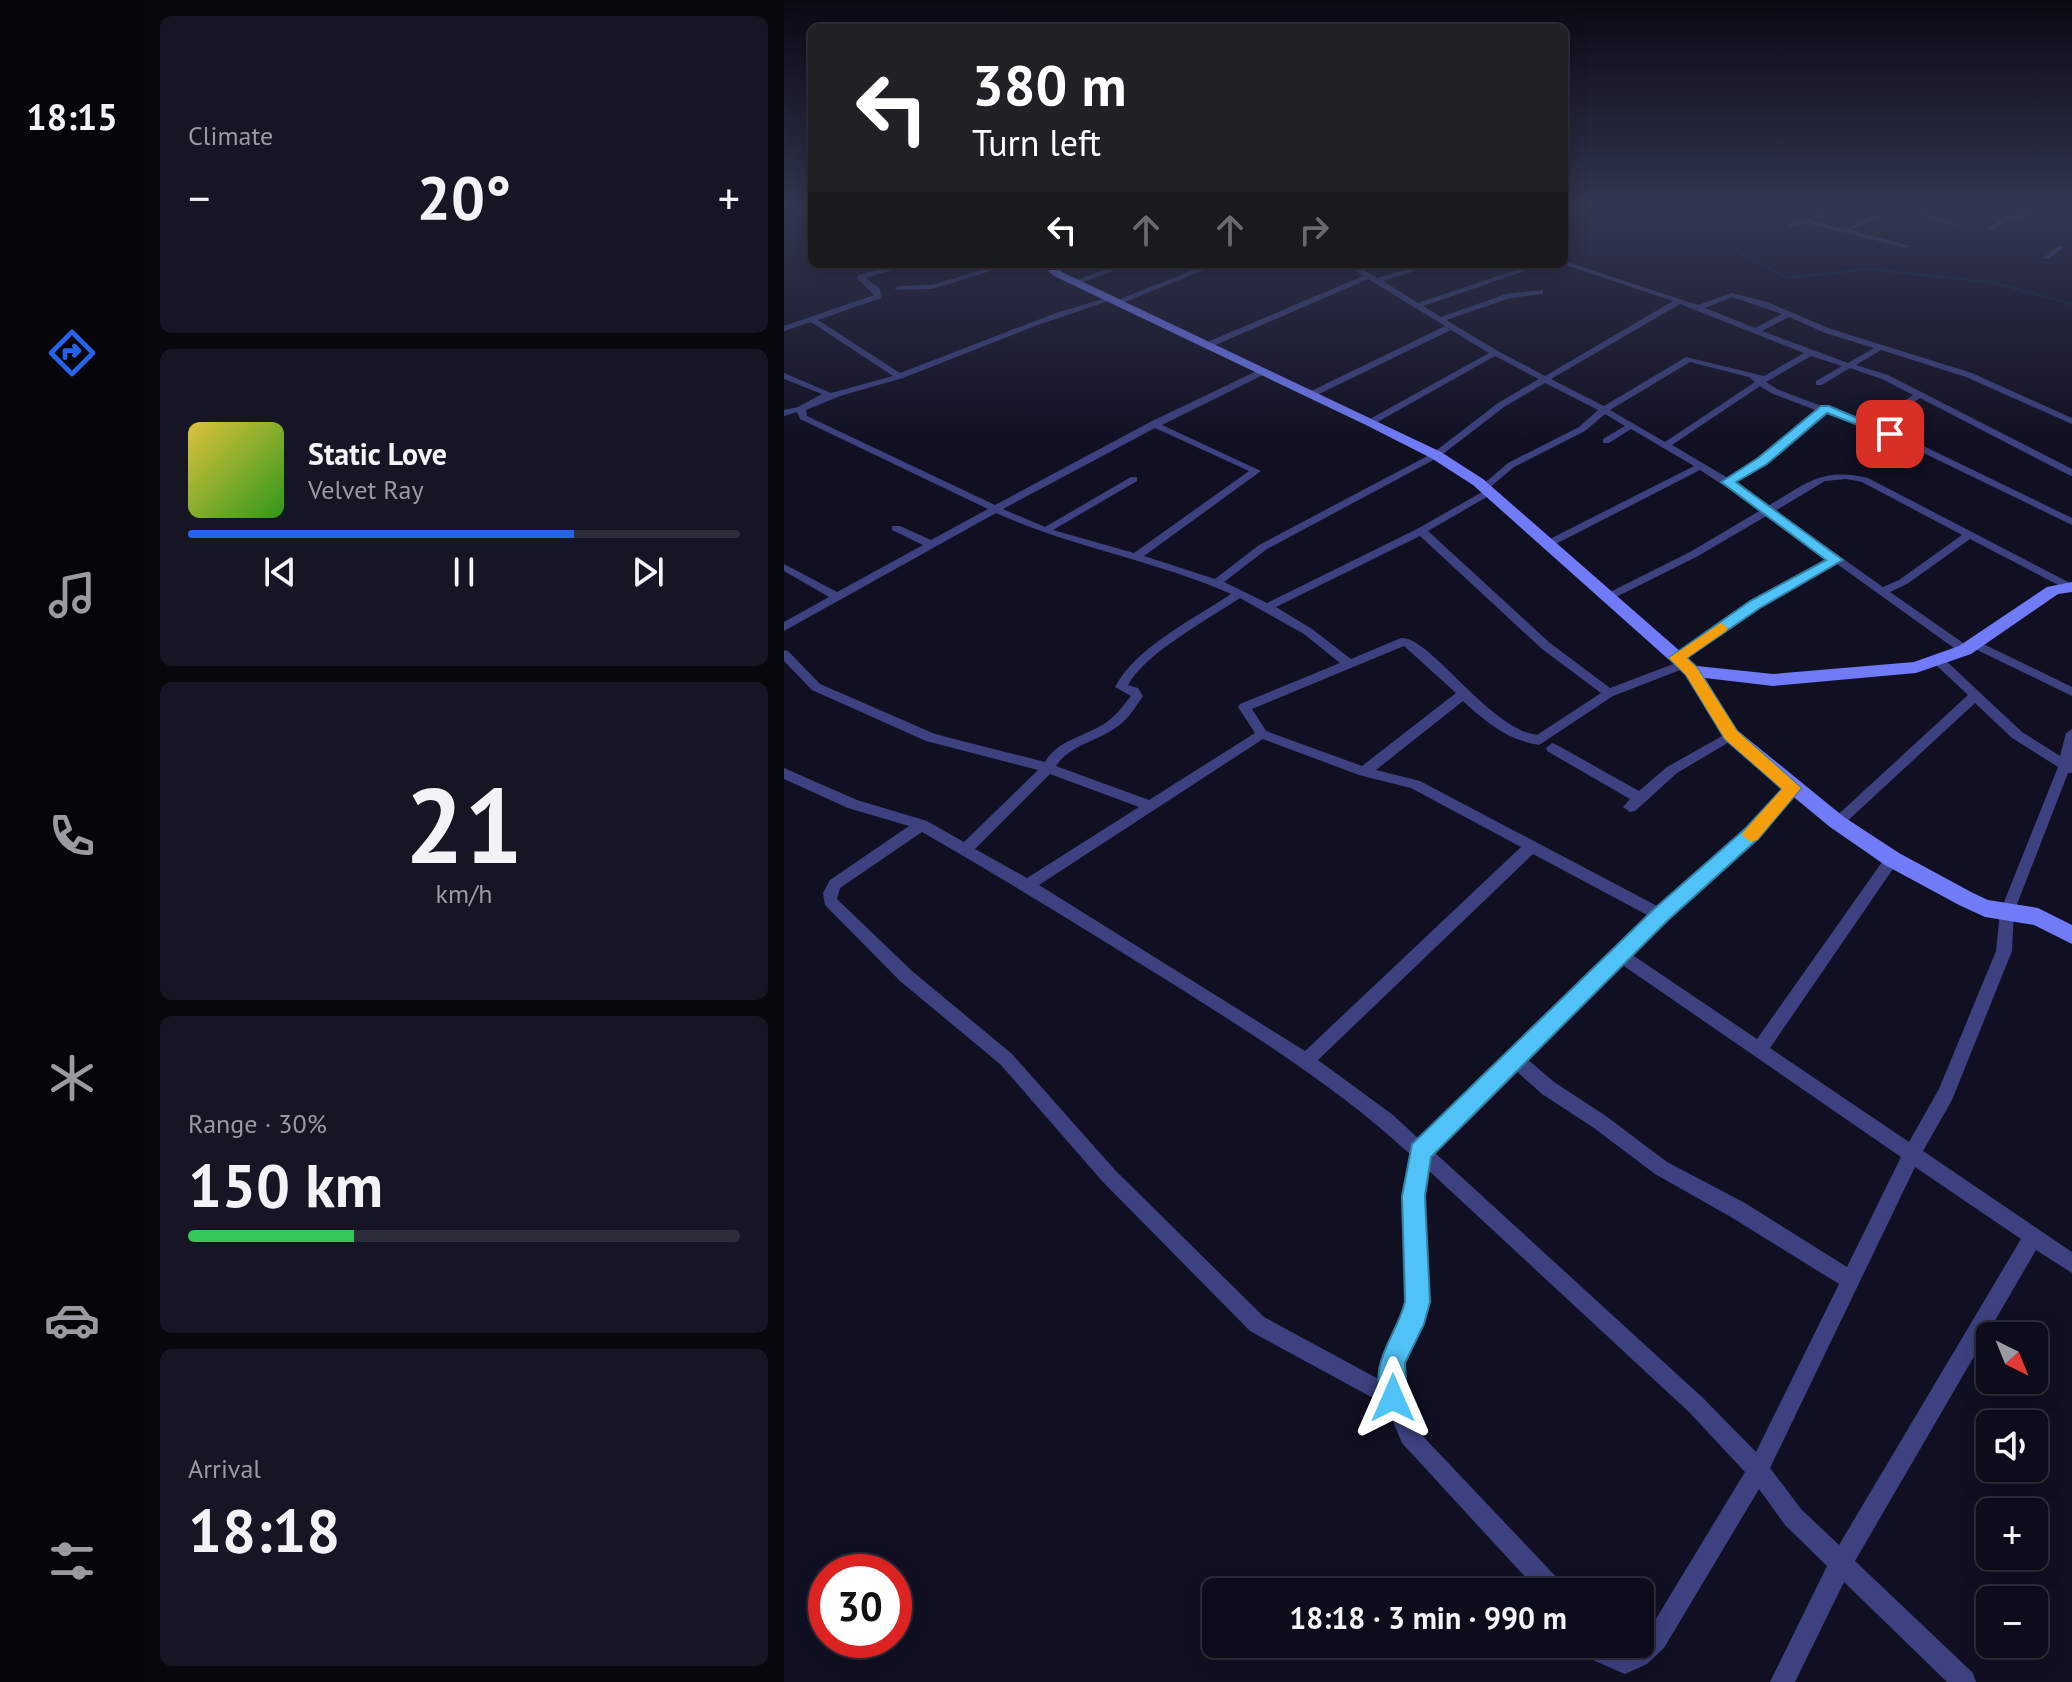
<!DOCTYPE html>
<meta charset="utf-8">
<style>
:root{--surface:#0d0c1a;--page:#161523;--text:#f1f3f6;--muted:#9a9ba2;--line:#2d2c39;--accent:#2563eb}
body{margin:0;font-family:"PT Sans",sans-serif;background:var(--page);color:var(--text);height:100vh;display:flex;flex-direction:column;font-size:30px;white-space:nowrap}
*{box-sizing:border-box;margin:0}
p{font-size:26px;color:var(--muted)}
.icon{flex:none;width:44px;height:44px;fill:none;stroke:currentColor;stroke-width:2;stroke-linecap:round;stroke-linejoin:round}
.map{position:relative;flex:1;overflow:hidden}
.sheet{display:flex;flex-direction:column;gap:16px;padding:16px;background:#07070e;width:640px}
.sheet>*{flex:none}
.hud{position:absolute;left:24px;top:24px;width:760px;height:244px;border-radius:12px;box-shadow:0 4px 20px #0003,0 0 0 2px var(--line);background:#202124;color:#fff;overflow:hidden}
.needle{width:52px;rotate:137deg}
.tools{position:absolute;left:1192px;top:1322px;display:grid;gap:16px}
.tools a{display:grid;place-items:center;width:72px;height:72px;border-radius:12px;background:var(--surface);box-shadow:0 4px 20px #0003,0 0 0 2px var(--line);font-size:40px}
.speed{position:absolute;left:24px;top:1554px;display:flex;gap:16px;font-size:40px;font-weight:700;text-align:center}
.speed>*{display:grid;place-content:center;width:104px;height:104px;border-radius:50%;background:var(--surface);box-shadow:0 4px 20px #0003,0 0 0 2px var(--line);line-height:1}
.speed .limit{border:12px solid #d22;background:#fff;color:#111}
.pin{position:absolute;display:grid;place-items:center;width:68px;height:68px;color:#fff;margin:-34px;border-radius:16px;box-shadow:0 4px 12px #0006}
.me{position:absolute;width:88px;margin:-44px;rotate:0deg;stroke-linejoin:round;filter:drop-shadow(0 0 6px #0008)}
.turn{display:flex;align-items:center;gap:28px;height:168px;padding:0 32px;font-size:36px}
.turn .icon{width:104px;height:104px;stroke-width:2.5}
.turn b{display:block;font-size:56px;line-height:68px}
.lanes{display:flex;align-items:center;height:76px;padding:0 32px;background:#0003;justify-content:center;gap:40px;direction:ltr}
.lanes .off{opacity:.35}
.big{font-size:60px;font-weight:700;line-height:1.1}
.sheet .card{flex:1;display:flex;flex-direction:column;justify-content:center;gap:12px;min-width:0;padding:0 28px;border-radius:12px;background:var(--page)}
.sheet .dial{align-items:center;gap:0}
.dial b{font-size:104px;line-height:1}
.song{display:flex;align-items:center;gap:24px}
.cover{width:96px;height:96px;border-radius:12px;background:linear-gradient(135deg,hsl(50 70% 55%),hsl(110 70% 35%))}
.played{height:8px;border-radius:4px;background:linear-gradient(90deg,var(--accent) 70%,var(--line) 70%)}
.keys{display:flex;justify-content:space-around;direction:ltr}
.heat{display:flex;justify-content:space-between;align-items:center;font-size:44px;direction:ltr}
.charge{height:12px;border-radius:6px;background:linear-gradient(90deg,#34c759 30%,var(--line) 0)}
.trip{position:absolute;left:418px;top:1578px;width:452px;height:80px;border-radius:12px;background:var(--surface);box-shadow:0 4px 20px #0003,0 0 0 2px var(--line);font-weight:700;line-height:80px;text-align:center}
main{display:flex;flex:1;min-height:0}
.tabs{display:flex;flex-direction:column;width:144px;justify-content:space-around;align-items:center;background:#05050a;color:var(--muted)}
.tabs .icon{width:56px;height:56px}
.tabs .current{color:var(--accent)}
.tabs b{font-size:36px;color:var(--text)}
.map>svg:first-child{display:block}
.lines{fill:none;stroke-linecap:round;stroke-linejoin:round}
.stream{stroke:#0d243f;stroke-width:2}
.street{fill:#3d417f;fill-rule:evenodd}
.secondary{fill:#717af7;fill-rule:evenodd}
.route{fill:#4fc3f7;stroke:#337fa1;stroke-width:2}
.slow{fill:#f59e0b}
</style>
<main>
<nav class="tabs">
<b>18:15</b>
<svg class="icon current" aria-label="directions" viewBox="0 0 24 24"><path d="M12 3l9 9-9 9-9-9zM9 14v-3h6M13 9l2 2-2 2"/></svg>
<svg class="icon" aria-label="music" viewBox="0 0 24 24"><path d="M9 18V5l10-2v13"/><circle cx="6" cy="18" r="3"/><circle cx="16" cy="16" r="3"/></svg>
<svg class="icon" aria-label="phone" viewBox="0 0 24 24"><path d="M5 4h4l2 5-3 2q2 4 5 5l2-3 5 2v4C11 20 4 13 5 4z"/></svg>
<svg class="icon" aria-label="climate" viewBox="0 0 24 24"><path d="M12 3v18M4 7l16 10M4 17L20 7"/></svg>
<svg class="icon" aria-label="car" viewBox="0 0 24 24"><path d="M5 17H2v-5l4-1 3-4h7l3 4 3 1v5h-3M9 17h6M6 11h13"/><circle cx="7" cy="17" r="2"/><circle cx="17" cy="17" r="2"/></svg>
<svg class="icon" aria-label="filters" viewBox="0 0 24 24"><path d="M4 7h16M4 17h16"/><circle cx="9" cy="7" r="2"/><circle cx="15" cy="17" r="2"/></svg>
</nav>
<section class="sheet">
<div class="card"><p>Climate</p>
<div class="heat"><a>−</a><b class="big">20°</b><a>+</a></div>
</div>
<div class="card">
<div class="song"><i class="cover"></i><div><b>Static Love</b><p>Velvet Ray</p></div></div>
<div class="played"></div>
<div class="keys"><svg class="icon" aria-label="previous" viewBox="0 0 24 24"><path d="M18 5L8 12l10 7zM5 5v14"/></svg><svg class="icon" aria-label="pause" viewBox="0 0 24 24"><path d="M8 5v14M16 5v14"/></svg><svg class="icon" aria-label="next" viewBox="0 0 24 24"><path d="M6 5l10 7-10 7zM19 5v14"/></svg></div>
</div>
<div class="card dial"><b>21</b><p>km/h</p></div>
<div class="card"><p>Range · 30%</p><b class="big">150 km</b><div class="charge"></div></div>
<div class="card"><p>Arrival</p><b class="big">18:18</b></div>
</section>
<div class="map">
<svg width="1288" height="1682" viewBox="0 0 1288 1682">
<rect width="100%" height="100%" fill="#111023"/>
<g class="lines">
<!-- stream -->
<path class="stream" d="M 940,209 L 952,212 L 953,251 L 1003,278 L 1085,269 L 1206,282 L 1288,304"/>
<!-- street -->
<path class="street" d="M 1046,209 L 1054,209 L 1027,220 L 1060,229 L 1094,215 L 1094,217 L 1067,230 L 1126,246 L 1123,248 L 1020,223 L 1006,228 L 1003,226 Z
M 1139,209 L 1147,209 L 1139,213 L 1174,224 L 1171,226 L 1130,213 Z
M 1258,209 L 1269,209 L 1227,219 L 1208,230 L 1203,229 L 1223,216 Z
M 1275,246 L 1280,247 L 1264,259 L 1260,259 L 1260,257 Z
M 780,261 L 914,305 L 948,293 L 983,302 L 1047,329 L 1188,373 L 1288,418 L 1288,424 L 1182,377 L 1097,350 L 1072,365 L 1104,375 L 1288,469 L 1288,476 L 1285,475 L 1136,398 L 1093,427 L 1127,440 L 1288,518 L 1288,525 L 1121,444 L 1041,413 L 982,463 L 951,482 L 984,506 C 1023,483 1038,467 1084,478 L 1288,584 L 1288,588 L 1280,588 L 1186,539 L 1123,584 L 1106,592 L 1185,647 L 1185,653 L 1177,653 L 1053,564 L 975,607 L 893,662 L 889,661 L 889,655 L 967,603 L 1046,559 L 984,515 L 914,556 L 828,599 L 820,599 L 820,595 L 906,552 L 977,510 L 916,470 L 766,547 L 758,547 L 758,543 L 910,466 L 847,429 L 825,443 L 819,443 L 819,439 L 841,426 L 821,414 L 801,431 L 730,467 L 704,489 L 708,490 L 708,494 L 644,531 L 766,643 L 826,688 L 900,660 L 906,664 L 904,667 L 829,696 L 755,745 C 723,740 702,722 679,701 L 592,770 L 636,781 L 875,907 L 964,829 L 1004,784 L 1014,784 L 1016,788 L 1014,792 L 974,837 L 881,919 L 847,954 L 973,1039 L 1103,855 L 1113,855 L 1115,859 L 1113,863 L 986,1048 L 1125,1142 L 1155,1089 L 1212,951 L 1216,912 L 1274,767 L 1228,738 L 1191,703 L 1058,826 L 1053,827 L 1046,822 L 1184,695 L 1151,664 L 1151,658 L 1159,658 L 1238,732 L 1276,756 L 1282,733 L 1288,729 L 1288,773 L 1284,773 L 1230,912 L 1228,951 L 1168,1100 L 1139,1151 L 1288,1252 L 1288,1273 L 1252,1250 L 1071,1561 L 1189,1673 L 1192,1682 L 1163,1682 L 1060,1582 L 1011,1682 L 986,1682 L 1043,1566 L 1001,1525 L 975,1489 L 880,1648 L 863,1664 L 841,1674 L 811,1661 L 801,1644 L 827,1644 L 841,1650 L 850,1644 L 856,1644 L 856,1639 L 864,1632 L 961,1472 L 905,1412 L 643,1169 C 637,1213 645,1256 643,1300 C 642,1320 634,1329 624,1345 C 609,1372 622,1403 632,1429 L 779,1584 L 783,1592 L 755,1592 L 618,1443 L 602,1405 L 466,1331 L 319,1182 L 216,1064 L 116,981 L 41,905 L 39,893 L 46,880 L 125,826 L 64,808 L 0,779 L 0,768 L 73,800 L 143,821 L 180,842 L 254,770 L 142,741 L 28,690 L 0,661 L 0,650 L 4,651 L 36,684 L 151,734 L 261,762 C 274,740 299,737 320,724 C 331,717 339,706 347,696 L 331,687 C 352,647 410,619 447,594 C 370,560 289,548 212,513 L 0,631 L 0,622 L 45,597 L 0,571 L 0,564 L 53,592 L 139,545 L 108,530 L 108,526 L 116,526 L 147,540 L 204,509 L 16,419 L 13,412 L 0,416 L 0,410 L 14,407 L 38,394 L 0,379 L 0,373 L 47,393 L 109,376 L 27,322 L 0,331 L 0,326 L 90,295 L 74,279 L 74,275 L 115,264 L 127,264 L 82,278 L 96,289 L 97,298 L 34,320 L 116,373 L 272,313 L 329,296 L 333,298 L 251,326 L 119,378 L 56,396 L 22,410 L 23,416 L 211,505 L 366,422 L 477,369 L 483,369 L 483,373 L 378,425 L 477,471 L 360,556 L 431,579 L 475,545 L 649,453 L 714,403 L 755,379 L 711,356 L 590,424 L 584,424 L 584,420 L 705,353 L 667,330 L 531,396 L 525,396 L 525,392 L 661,326 L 584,279 L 427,347 L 421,347 L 421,343 L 579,276 L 561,264 L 570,264 L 593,278 L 641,264 L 653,264 L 599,281 L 634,303 L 750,264 L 761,264 L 639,306 L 657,317 L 722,294 L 759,290 L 759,294 L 726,298 L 662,320 L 714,351 L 761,376 L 889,301 L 778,264 L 780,264 ZM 948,297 L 998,314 L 971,328 L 921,308 ZM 896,304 L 1020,353 L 980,376 L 902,357 L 820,406 L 767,379 ZM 1005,317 L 1041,333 L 1090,348 L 1064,363 L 978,331 ZM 1027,356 L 1058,366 L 1032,381 L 1032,385 L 1038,385 L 1066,368 L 1098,379 L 1129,395 L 1085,424 L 993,389 L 982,382 ZM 906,362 L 965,377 L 971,382 L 881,442 L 826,410 ZM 761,383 L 814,410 L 795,427 L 724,463 L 697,486 L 695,488 L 700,491 L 633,529 L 483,603 L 440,582 L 483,549 L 655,457 L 720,407 ZM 976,386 L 987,393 L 1034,411 L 976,459 L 944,478 L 888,445 ZM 371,428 L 465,471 L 350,553 L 269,530 L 353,481 L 353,477 L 347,477 L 261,527 L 219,509 ZM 1062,479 L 1078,482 L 1178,535 L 1115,580 L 1099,587 L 991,511 L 1041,481 ZM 636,536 L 758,649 L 817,693 L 753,735 C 704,728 646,636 617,638 L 567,659 L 528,629 L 492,607 ZM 456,598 L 520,634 L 556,663 L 456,704 L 454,707 L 471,733 L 365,800 L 272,766 C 286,745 311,742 330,729 C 343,721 351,708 359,696 L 354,688 L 344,685 C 360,654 426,618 456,598 ZM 620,646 L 672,693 L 578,766 L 482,731 L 468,709 ZM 479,739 L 575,775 L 627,788 L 737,847 L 521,1051 L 255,885 ZM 266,774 L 355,807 L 243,878 L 191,849 ZM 138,832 C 223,881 306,932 389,984 C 471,1036 555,1088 627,1155 L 621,1196 L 623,1302 L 619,1319 L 609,1333 L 597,1363 L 598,1381 L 480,1317 L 331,1170 L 228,1054 L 128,971 L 53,899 L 56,888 ZM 749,854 L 865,916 L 636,1140 L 609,1115 L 534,1060 ZM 837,964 L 1117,1157 L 1063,1267 L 961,1203 L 883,1162 L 822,1116 L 770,1082 L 742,1058 ZM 731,1070 L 758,1094 L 810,1128 L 871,1174 L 947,1217 L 1055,1284 L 972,1452 L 919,1398 L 649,1151 ZM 1131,1167 L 1237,1239 L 1055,1545 L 1017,1509 L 986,1468 Z
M 217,264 L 229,264 L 148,289 L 114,290 L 110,288 L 114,286 L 148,285 Z
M 335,264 L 346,264 L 295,284 L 288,282 Z
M 425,264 L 435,264 L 338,303 L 331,301 Z
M 1191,640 L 1288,687 L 1288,696 L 1187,647 L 1185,644 Z
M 947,731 L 952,732 L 953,735 L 952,738 L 893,773 L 851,811 L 846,812 L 839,807 L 846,799 L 763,751 L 762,748 L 768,743 L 773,745 L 855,791 L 883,767 Z"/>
<!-- secondary -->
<path class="secondary" d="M 256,264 L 267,264 L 278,272 L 657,452 L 699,479 L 913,666 L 989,674 L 1130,662 L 1175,646 L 1263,587 L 1288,582 L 1288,592 L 1274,594 L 1187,654 L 1132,673 L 989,686 L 921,678 L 953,730 L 1060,817 L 1115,853 L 1189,893 L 1204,900 L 1254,908 L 1288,925 L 1288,944 L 1250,925 L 1201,917 L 1175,905 L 1101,865 L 1046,827 L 941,740 L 902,675 L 689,485 L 647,458 L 582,425 L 270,276 Z"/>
</g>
<!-- sky -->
<linearGradient id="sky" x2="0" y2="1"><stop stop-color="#090913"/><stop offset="0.47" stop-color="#323750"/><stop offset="1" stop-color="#323750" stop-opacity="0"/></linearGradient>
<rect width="1288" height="444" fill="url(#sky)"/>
<!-- route -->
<path class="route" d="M 1037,406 L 1045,406 L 1112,434 L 1102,436 L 1043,413 L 983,464 L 952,482 L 1059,560 L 976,608 L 903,658 L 913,668 L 953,731 L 1017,788 L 975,838 L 883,921 L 647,1157 L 641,1196 L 646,1302 L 640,1324 L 621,1363 L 623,1398 L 619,1407 L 609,1411 L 600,1407 C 582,1363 611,1340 621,1302 L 618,1196 L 628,1144 L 870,909 L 962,828 L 998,789 L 941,739 L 902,675 L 885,658 L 966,601 L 1042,560 L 937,482 L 974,458 Z"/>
<!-- slow -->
<path class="slow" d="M 937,623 L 944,628 L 942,631 L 903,658 L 913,668 L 953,731 L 1017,788 L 973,840 L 967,842 L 958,835 L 961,830 L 998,789 L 941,739 L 902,675 L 885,658 Z"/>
</svg>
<div class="tools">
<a><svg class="needle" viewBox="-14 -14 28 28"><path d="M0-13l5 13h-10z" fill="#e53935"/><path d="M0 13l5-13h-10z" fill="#9a9ba2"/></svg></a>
<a><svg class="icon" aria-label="sound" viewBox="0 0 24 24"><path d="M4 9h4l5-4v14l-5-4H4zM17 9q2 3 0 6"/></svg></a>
<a>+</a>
<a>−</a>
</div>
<div class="speed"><div class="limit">30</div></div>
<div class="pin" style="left:1106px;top:434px;background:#d93025"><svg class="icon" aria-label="arrive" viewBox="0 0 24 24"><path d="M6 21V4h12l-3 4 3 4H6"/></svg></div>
<svg class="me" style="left:609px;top:1398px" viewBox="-20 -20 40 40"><path d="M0-17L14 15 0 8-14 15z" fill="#4fc3f7" stroke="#fff" stroke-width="4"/></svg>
<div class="trip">18:18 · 3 min · 990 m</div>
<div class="hud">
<div class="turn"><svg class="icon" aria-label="left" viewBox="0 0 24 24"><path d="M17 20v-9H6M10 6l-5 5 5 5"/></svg><div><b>380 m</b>Turn left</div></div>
<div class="lanes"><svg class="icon" aria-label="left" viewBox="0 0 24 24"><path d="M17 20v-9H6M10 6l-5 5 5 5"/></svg><svg class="icon off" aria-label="ahead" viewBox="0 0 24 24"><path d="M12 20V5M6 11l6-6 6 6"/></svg><svg class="icon off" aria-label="ahead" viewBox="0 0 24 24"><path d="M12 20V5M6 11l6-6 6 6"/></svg><svg class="icon off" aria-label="right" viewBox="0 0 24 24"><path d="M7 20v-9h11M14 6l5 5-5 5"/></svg></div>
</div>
</div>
</main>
